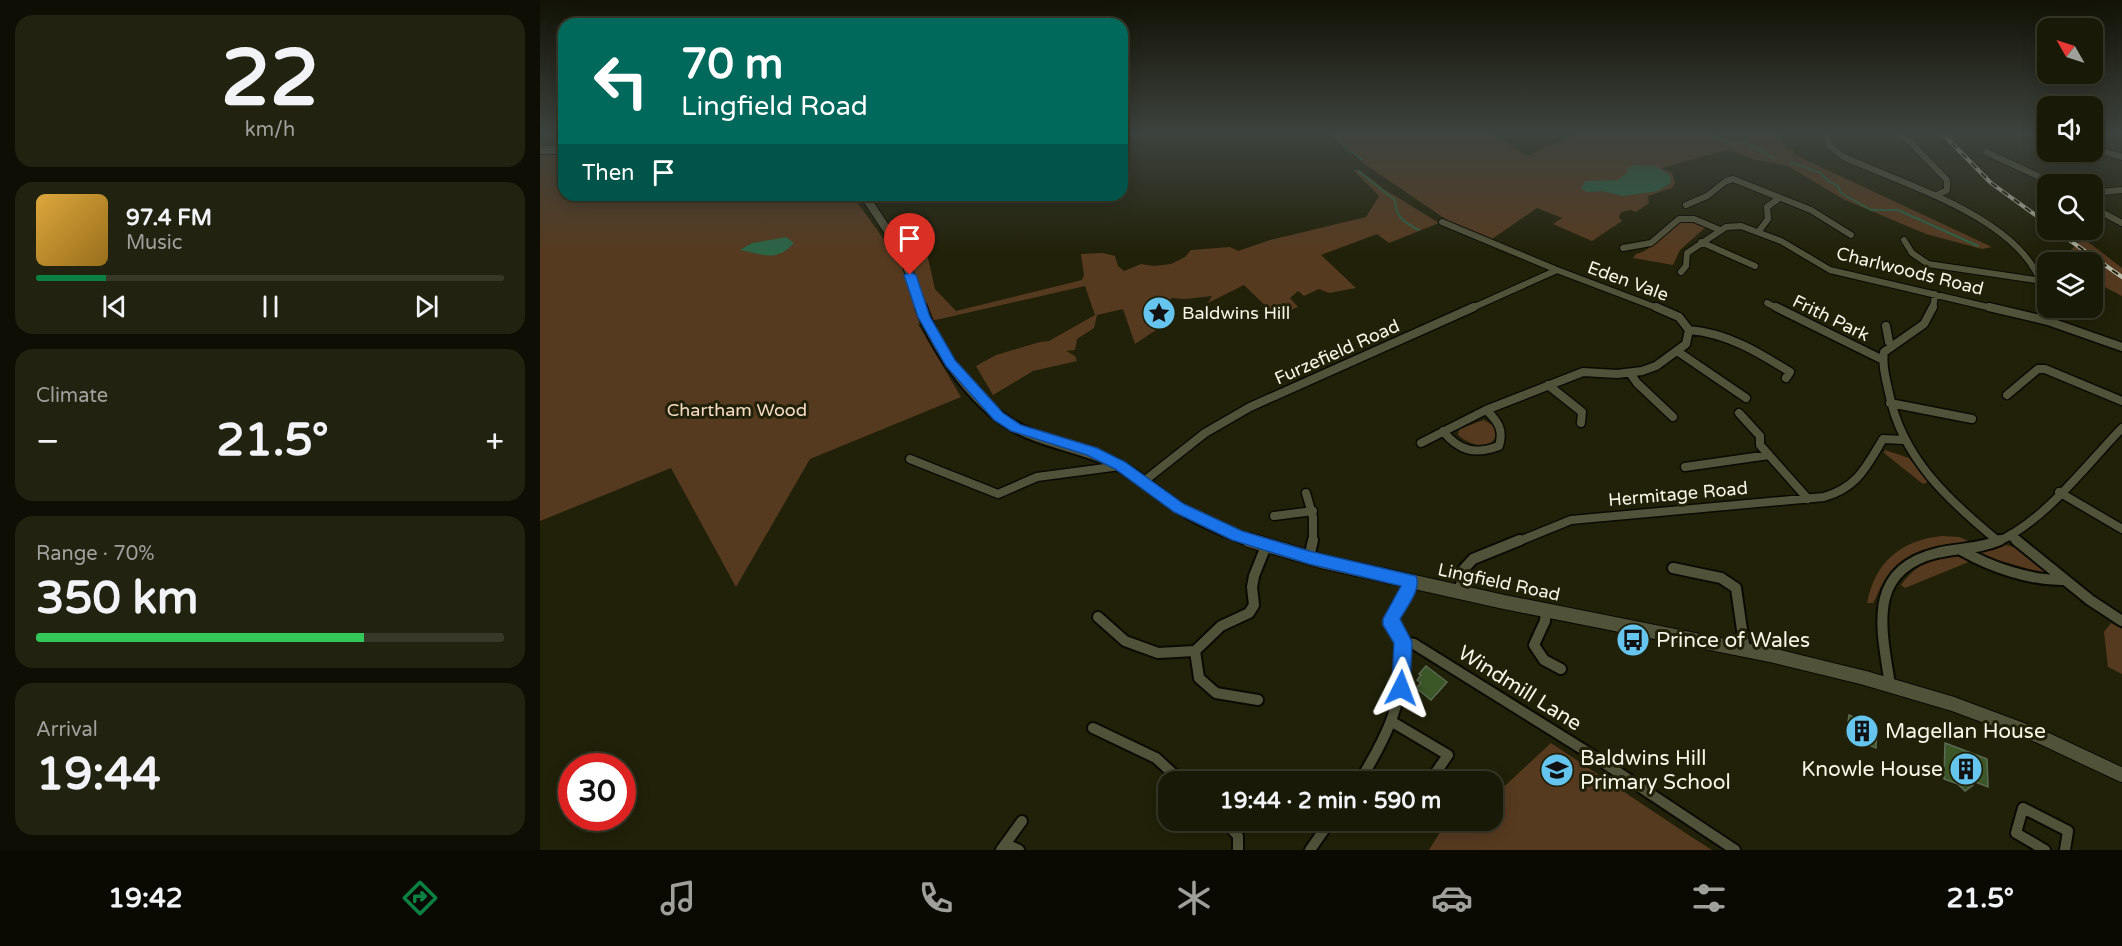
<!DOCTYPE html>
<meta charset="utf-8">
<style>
:root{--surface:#191907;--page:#221;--text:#f1f3f6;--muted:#9fa09b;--line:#373828;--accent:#0b8043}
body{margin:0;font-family:"Varela Round",sans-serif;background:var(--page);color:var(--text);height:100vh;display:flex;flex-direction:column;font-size:22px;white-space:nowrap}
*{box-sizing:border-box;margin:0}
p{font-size:20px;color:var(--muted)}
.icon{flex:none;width:33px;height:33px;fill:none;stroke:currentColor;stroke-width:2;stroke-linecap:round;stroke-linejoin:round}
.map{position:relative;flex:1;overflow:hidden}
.side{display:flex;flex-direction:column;gap:15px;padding:15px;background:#0e0e04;width:540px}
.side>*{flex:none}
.guide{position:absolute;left:18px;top:18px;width:570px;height:183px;border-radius:18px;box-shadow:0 3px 15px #0003,0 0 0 2px var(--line);background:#00695c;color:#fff;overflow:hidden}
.needle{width:39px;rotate:309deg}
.fabs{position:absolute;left:1497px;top:18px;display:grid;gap:12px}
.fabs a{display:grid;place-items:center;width:66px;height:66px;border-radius:12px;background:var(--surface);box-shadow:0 3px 15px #0003,0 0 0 2px var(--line);font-size:30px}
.speed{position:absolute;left:18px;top:753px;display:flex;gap:12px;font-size:30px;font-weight:700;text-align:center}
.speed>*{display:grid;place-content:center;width:78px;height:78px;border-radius:50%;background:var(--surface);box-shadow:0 3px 15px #0003,0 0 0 2px var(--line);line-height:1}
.speed .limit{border:9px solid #d22;background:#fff;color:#111}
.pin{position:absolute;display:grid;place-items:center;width:51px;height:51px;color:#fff;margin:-62px -26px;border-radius:50% 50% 50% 0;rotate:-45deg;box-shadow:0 0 6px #0007}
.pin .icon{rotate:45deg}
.me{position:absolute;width:66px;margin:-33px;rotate:3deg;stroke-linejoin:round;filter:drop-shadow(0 0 4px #0008)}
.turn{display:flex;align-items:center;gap:21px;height:126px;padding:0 24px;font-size:27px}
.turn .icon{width:78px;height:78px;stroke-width:2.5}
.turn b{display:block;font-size:42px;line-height:51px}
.then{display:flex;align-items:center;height:57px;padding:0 24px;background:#0003;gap:12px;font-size:22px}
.big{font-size:45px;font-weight:700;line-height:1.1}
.side .tile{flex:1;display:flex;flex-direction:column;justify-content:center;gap:9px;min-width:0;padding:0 21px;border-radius:18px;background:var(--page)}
.side .dial{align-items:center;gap:0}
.dial b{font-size:78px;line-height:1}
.song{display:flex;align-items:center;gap:18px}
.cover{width:72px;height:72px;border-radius:9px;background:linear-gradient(135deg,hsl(40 70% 55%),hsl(40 70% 35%))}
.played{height:6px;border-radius:3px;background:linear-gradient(90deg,var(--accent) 15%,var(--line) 15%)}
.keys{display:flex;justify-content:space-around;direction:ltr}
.heat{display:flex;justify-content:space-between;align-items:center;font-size:33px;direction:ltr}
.charge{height:9px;border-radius:4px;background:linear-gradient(90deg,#34c759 70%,var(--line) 0)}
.trip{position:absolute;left:618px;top:771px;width:345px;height:60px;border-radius:18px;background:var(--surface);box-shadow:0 3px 15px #0003,0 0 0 2px var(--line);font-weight:700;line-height:60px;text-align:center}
.tab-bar{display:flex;height:96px;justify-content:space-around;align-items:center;background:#0a0a03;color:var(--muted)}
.tab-bar .icon{width:42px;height:42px}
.tab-bar .current{color:var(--accent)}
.tab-bar b{font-size:27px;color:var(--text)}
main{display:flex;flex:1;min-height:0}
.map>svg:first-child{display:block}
.green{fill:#563a20}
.water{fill:#2c6446}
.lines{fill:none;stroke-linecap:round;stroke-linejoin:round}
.stream{stroke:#2c6446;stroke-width:2}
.building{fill:#3b5627;stroke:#5c6a53;stroke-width:1.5}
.minor-far2-casing{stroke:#0a0a00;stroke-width:8}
.minor-far1-casing{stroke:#0a0a00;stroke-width:11}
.minor-casing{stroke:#0a0a00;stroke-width:14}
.tertiary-far2-casing{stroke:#0a0a00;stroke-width:10}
.tertiary-far1-casing{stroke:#0a0a00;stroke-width:14}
.tertiary-casing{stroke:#0a0a00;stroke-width:16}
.minor-far2{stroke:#51523a;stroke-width:6}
.minor-far1{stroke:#51523a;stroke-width:8}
.minor{stroke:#51523a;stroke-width:10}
.tertiary-far2{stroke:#51523a;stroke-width:8}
.tertiary-far1{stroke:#51523a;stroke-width:10}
.tertiary{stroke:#51523a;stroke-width:14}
.rail-casing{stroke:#b7b8a6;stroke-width:4}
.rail{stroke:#212109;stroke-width:2;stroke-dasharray:7;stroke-linecap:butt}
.route{fill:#1a73e8;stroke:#114b97;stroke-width:1.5}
.labels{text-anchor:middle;stroke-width:6;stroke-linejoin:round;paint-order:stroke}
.street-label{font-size:18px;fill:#f5f6e7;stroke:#212109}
.poi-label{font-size:18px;fill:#f5f6e7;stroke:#212109;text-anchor:start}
.park-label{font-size:18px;fill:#f6dbc4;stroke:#212109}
.near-poi-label{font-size:21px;fill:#f5f6e7;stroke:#212109;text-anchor:start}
.near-street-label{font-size:21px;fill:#f5f6e7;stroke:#212109}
</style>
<main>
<section class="side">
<div class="tile dial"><b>22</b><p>km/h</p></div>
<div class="tile">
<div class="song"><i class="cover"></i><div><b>97.4 FM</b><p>Music</p></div></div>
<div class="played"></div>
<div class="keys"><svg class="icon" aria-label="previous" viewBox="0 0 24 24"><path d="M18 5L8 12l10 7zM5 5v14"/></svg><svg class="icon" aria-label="pause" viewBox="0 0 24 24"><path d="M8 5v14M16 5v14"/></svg><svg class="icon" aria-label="next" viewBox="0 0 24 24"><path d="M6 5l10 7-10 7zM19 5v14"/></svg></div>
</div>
<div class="tile"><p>Climate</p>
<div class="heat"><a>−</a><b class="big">21.5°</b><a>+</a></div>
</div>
<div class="tile"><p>Range · 70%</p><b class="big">350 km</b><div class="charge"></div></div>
<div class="tile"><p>Arrival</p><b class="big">19:44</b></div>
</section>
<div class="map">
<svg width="1582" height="850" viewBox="0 0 1582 850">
<rect width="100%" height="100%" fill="#212109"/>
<!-- green -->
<path class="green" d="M 789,133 L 951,133 L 987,156 L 1039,133 L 1238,133 L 1246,148 L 1255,151 L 1253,154 L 1452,247 L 1442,249 L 1386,234 L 1303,199 L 1248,166 L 1212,159 L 1189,149 L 1122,168 L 1132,173 L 1135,182 L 1132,188 L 1108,196 L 1109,203 L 1096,212 L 1091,210 L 1081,212 L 1079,217 L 1082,221 L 1052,241 L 1013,224 L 1022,218 L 997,208 L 952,239 L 907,220 L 823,163 L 823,160 Z
M 0,150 L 24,150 L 24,195 L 312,195 L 348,245 L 378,240 L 388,258 L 395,289 L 416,311 L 542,280 L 544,275 L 541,254 L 563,253 L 575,256 L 578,266 L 584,271 L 601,264 L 614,266 L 631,264 L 645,257 L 651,250 L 690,247 L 698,251 L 730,240 L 826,217 L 839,196 L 813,170 L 820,170 L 844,189 L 899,223 L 849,243 L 837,234 L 781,255 L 816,288 L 789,293 L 779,289 L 764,296 L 758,291 L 750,298 L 758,307 L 736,316 L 704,285 L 668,303 L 672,296 L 645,299 L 631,298 L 627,312 L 628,322 L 595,344 L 583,309 L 557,315 L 554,328 L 537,339 L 535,350 L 526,351 L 535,356 L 537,361 L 493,371 L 453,395 L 436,366 L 456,355 L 500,342 L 509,341 L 555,315 L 545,286 L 378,324 L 421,397 L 270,459 L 196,587 L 131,468 L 0,521 Z
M 1149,219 L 1167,226 L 1140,250 L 1133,265 L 1093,258 L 1096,254 C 1117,250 1126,224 1149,219 Z
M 1543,238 L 1582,268 L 1582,296 L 1553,281 L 1552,262 L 1534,262 L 1526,255 Z
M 944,420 L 954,426 L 957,433 C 951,453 930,445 918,435 L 919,429 Z
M 1345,450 L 1369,458 L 1388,482 L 1383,484 L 1344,453 Z
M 1402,536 L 1419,537 L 1431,542 C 1399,546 1365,548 1346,578 C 1340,586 1338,595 1333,603 L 1327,603 C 1335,562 1361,540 1402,536 Z
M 1462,545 C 1482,545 1496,563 1510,575 L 1440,555 L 1439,552 Z
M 1412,555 L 1431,561 L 1365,588 L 1361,585 C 1375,566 1389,559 1412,555 Z
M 1571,623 L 1582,629 L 1582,674 L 1568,667 L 1564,632 Z
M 1011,743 L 1150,836 L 1172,850 L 889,850 L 907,821 L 920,821 L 924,824 L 928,821 L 952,820 L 953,797 Z"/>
<!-- water -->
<path class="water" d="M 1095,165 L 1115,166 L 1130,175 L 1131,183 L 1118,191 L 1083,196 L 1062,191 L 1048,192 L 1041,189 L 1045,181 L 1078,180 L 1089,171 L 1086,170 L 1087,168 Z
M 246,237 L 254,243 C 236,263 223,254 200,250 L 212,243 Z"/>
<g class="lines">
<!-- stream -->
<path class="stream" d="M 788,133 L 822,160
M 1169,133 L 1179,135 L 1177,138 L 1193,144 L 1206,143 L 1234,158
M 1250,162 L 1281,173 L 1288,181 L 1298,186 L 1301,193 L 1331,210 L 1358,210 L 1438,246
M 818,171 L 855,200 C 855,217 865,223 879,230"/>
</g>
<!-- building -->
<path class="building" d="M 886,666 L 907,682 L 891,700 L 876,688 L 881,683 L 877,680 L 881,675 L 879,674 Z
M 1309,715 L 1337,727 L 1336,748 L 1306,736 Z
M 1405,743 L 1447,759 L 1448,787 L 1433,781 L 1433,785 L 1425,791 L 1418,784 L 1404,779 Z"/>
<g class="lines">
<defs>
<path id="minor-far2" d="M 1287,133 L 1289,145 L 1302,156 C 1367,187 1503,222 1507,309
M 1503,133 L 1508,134
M 1360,136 L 1370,142 L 1407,180 L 1407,190 L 1397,195
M 1552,148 L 1582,157
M 1446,152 L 1515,184
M 1552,193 L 1582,190
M 1146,205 L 1167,196 L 1186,181 L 1193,179 L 1271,210 L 1311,235
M 1552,207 L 1582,223
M 902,222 L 1017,270 L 1120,309
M 1219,231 L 1228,219 L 1227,207 L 1238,199
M 1364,240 L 1372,253 L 1388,264 L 1503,281
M 1161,242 L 1215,266
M 1083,248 L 1111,243 L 1139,219 L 1154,219 L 1180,230
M 1141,272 L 1146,266 L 1147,253 L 1186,227 L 1201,226 L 1241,241 L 1290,270 L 1456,309
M 1227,303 L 1239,309
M 930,309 L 1017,270
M 1393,309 L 1395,294"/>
<path id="minor-far1" d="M 1116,307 L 1139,317 L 1149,330
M 1236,307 L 1343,360
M 1393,307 L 1384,324 L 1344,352 C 1342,366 1346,379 1349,393 C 1362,458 1408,500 1458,541
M 1449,307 L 1508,321 L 1582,347
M 1507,307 L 1508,321
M 1346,326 L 1349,342 L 1352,345
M 1149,330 C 1187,333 1218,352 1250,372 L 1246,378
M 1137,351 L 1206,398
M 1090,373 L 1097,383 L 1133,417
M 1008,385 L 1042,412 L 1041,423
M 1467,395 L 1498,369 L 1505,369 L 1582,401
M 1350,403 L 1432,419
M 946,410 L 1043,372 L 1077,374 L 1102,371 L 1116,366 L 1146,344 L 1149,330
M 1199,413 L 1220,436 L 1220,445 L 1268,499
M 881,443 L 946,410 C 958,421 964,430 959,446 C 935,455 919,451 903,431
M 370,459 L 458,494 L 497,477 L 580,466
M 1145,467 L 1229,455
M 603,482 L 665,433 L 710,407 L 934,307
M 1519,492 L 1582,529
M 766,493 L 773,517 L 773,542
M 734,516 L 773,511
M 1470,535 L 1478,542
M 977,542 L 1031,520 L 1284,497 C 1318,487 1326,467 1343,439 L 1364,440
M 1457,542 C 1505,521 1546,465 1582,428"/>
<path id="minor" d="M 1476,540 L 1550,600 L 1582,621
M 1421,550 C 1450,567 1491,581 1525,580
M 769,558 L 773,540
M 1133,568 L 1181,578 L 1196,588 L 1205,651
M 920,593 L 923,570 L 933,559 L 980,540
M 1006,611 L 1005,621 L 994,645 L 1004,660 L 1021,669
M 558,617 L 585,641 L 618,653 L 655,651 L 681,626 L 709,613 L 714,605 L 712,587 L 714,576 L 726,546
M 863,642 L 874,644 L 1052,755 L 1195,850
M 655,651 L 659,678 L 676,693 L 718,700
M 1350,685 C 1342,631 1325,570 1397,553 C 1418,548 1440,549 1460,540
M 854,723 L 908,755 L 892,778
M 553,728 L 616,758 L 642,782
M 819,782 C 845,740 866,699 863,648 C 862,637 850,630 852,618 C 854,605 867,595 870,581
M 684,820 L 698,836 L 698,850
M 466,844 L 479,850
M 461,850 L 482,821
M 770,850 L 791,820
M 1505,850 L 1476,833 L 1483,808 L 1528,831 L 1525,850"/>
<path id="tertiary-far2" d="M 0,150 L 24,150
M 324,195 L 363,254 L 381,309"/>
<path id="tertiary-far1" d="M 381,307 C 397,353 442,415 488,433 C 518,446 550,450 578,465 C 600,477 618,494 638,507 C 661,522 687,532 713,542"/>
<path id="tertiary" d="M 709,540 L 785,562 L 964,602 L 1235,656 L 1325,678 L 1413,704 L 1499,736 L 1582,775"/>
</defs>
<!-- minor-far2 casing -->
<use href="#minor-far2" class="minor-far2-casing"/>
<!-- minor-far1 casing -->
<use href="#minor-far1" class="minor-far1-casing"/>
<!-- minor casing -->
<use href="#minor" class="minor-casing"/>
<!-- tertiary-far2 casing -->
<use href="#tertiary-far2" class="tertiary-far2-casing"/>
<!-- tertiary-far1 casing -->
<use href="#tertiary-far1" class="tertiary-far1-casing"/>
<!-- tertiary casing -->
<use href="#tertiary" class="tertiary-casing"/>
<!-- minor-far2 -->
<use href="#minor-far2" class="minor-far2"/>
<!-- minor-far1 -->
<use href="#minor-far1" class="minor-far1"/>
<!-- minor -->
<use href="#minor" class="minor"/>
<!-- tertiary-far2 -->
<use href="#tertiary-far2" class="tertiary-far2"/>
<!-- tertiary-far1 -->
<use href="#tertiary-far1" class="tertiary-far1"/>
<!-- tertiary -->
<use href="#tertiary" class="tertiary"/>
<defs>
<path id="rail" d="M 1402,133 L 1451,183 L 1508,224
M 1515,230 L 1582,277"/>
</defs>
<!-- rail casing -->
<use href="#rail" class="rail-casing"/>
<!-- rail -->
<use href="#rail" class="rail"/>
</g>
<!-- sky -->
<linearGradient id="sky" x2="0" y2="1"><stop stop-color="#121205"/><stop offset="0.53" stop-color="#3d433e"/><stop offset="1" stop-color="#3d433e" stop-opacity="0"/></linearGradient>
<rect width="1582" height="252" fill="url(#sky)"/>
<!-- route -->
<path class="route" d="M 370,272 L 376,275 L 390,317 L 415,360 L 463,413 L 481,425 L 557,448 L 585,462 L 644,504 L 702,531 L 769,551 L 876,576 C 882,589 866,608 860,619 L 872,642 L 870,688 L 867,694 L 861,697 L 855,694 L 852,688 L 854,643 L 843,625 L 843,619 L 861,586 L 769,564 L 692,540 L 634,512 L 575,469 L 547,455 L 471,431 L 454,420 L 406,366 L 378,317 L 364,275 Z"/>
<!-- icons -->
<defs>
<symbol id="sight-disc" viewBox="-11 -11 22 22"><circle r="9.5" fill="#65c5ee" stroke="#212109"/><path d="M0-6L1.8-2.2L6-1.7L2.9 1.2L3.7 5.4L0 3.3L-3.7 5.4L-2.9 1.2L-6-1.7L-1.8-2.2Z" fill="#111"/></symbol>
<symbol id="bus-disc" viewBox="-11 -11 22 22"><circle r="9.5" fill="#65c5ee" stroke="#212109"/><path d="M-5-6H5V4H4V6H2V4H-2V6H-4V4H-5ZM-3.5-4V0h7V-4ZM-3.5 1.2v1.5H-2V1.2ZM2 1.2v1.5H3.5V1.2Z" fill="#111"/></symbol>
<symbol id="building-disc" viewBox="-11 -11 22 22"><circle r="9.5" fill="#65c5ee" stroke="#212109"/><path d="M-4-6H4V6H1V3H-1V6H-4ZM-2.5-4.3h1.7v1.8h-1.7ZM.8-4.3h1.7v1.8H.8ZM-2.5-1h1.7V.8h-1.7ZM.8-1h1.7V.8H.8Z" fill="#111"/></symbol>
<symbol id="school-disc" viewBox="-11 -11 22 22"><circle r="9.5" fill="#65c5ee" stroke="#212109"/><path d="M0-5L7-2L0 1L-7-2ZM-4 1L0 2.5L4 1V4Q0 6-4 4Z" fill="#111"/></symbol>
</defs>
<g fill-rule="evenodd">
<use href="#sight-disc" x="600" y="294" width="38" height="38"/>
<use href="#bus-disc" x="1074" y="621" width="38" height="38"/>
<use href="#building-disc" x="1303" y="712" width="38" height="38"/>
<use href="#building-disc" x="1407" y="750" width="38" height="38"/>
<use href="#school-disc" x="998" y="751" width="38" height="38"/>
</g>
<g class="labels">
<!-- street labels -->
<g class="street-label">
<text transform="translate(1370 271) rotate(14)" y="6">Charlwoods Road</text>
<text transform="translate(1088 281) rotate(20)" y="6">Eden Vale</text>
<text transform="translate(1291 318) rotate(26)" y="6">Frith Park</text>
<text transform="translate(797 352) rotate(-24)" y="6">Furzefield Road</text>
<text transform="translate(1138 494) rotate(-5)" y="6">Hermitage Road</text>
<text transform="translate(959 582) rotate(12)" y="6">Lingfield Road</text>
</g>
<!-- poi labels -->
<g class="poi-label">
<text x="642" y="319">Baldwins Hill</text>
</g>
<!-- park labels -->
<g class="park-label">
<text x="197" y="416">Chartham Wood</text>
</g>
<!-- near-poi labels -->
<g class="near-poi-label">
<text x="1116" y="647">Prince of Wales</text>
<text x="1345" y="738">Magellan House</text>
<text x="1040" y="765">Baldwins Hill<tspan x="1040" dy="24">Primary School</tspan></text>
<text x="1403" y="776" text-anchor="end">Knowle House</text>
</g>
<!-- near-street labels -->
<g class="near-street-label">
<text transform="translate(980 688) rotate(32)" y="7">Windmill Lane</text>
</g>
</g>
</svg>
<div class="fabs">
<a><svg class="needle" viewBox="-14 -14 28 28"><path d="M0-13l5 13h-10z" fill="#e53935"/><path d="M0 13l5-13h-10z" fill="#9fa09b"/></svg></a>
<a><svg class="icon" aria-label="sound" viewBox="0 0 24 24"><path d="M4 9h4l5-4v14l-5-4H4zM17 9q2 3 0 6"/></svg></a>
<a><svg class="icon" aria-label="search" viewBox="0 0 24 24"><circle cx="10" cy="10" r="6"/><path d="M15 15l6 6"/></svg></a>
<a><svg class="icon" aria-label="layers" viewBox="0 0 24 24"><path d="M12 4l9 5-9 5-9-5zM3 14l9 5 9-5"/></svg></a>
</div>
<div class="speed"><div class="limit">30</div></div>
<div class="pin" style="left:370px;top:275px;background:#d93025"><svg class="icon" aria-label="arrive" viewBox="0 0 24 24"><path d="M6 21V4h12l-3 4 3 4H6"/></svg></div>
<svg class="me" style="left:861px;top:688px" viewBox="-20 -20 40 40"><path d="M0-17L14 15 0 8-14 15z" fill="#1a73e8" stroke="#fff" stroke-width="4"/></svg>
<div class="trip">19:44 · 2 min · 590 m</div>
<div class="guide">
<div class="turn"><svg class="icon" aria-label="left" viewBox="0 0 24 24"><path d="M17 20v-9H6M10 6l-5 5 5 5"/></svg><div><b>70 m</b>Lingfield Road</div></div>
<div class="then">Then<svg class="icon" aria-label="arrive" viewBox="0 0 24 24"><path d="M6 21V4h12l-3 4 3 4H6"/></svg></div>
</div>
</div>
</main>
<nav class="tab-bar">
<b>19:42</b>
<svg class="icon current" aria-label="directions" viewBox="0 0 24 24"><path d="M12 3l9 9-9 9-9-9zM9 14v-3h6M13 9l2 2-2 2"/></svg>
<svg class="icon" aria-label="music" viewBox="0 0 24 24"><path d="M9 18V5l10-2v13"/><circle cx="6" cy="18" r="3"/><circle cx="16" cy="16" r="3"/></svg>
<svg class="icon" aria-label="phone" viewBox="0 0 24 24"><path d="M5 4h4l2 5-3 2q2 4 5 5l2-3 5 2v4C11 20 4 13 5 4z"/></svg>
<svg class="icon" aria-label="climate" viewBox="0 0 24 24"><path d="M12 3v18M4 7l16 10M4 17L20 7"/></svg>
<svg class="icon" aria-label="car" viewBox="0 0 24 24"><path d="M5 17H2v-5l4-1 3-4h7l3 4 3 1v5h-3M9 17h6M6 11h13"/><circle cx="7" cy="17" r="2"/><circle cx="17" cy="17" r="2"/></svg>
<svg class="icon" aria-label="filters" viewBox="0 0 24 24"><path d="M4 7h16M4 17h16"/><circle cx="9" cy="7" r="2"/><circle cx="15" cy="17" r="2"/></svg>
<b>21.5°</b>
</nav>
